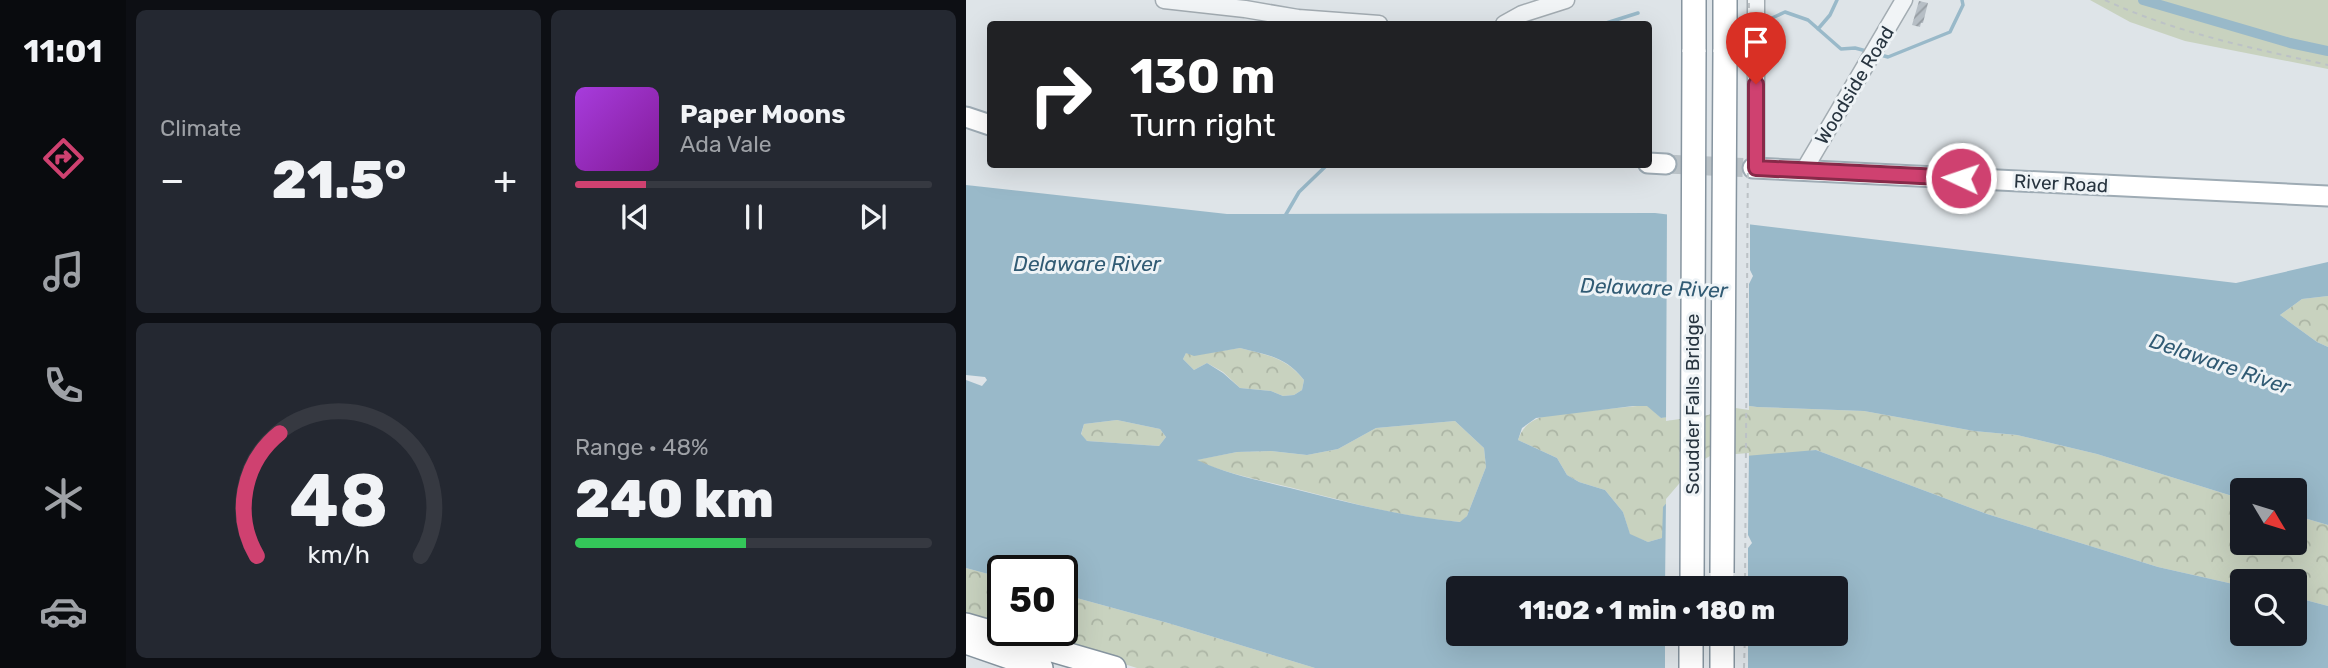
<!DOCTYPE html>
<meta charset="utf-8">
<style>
:root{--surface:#171b24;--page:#242831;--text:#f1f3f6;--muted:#9ea1a6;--line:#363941;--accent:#cf4170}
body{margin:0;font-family:Rubik,sans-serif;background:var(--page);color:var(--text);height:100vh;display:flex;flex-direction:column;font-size:26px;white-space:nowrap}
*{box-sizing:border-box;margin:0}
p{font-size:23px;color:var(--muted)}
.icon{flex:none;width:38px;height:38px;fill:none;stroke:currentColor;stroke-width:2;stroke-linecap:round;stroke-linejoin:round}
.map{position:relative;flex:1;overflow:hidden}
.drawer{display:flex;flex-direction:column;gap:10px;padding:10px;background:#0d0f14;width:840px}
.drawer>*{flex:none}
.top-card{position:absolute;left:21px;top:21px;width:665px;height:147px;border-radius:7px;box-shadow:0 7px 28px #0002;background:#202124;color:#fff;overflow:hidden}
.needle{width:46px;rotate:128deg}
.tools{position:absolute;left:1264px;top:478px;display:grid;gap:14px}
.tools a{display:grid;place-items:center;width:77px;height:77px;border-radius:7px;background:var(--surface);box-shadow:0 7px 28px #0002;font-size:35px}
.speed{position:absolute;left:21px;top:555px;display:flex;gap:14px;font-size:35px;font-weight:700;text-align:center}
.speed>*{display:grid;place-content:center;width:91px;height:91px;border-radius:50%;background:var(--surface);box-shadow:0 7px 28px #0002;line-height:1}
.speed .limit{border:4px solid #111;border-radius:10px;background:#fff;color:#111}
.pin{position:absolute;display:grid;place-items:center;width:60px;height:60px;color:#fff;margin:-72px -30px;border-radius:50% 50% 50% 0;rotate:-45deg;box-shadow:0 0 7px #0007}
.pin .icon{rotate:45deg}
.me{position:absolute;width:77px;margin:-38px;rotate:273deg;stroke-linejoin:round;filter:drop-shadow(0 0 5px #0008)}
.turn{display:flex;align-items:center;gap:24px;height:147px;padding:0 28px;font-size:32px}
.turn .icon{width:91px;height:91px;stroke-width:2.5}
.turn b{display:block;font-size:49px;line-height:60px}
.big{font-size:52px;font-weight:800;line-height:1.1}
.drawer .tile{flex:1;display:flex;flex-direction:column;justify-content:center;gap:10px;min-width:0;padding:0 24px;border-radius:10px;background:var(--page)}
.drawer .dial{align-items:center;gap:0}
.dial svg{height:182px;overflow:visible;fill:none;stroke:var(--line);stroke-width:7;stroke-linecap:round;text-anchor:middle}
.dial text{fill:var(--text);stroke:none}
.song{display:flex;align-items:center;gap:21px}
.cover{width:84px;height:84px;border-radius:10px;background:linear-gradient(135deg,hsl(280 70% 55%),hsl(290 70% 35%))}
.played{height:7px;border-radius:4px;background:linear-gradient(90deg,var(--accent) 20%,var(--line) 20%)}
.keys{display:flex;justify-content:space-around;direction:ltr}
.heat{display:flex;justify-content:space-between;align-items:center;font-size:38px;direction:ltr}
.charge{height:10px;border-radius:5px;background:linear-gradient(90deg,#34c759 48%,var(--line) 0)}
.drawer .tiles{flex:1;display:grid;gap:10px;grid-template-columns:repeat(2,1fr)}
.trip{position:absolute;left:480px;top:576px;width:402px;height:70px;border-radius:7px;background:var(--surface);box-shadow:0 7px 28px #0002;font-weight:800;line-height:70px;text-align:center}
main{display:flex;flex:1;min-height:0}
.menu{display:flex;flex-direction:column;width:126px;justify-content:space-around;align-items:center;background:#090b0e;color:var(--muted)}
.menu .icon{width:49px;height:49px}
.menu .selected{color:var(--accent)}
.menu b{font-size:32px;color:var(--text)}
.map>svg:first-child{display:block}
.green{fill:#c8d2bf}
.forest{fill:url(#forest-crowns)}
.water{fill:#99b9c9;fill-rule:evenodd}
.pier{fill:#dee4e8}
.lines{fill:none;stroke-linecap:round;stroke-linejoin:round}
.stream{stroke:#99b9c9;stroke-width:3.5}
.canal{stroke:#99b9c9;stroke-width:10}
.building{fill:url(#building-hatch)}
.major-tunnel{stroke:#b9c1c6;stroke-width:19;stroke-dasharray:19 10;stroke-linecap:butt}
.minor-casing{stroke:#a3acb2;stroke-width:19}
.major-casing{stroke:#9eabb4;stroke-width:23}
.highway-casing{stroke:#86949f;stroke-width:26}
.path{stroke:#bcc2c6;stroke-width:2;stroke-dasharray:5 5;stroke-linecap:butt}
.minor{stroke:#f1f4f6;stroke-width:16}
.major{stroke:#fff;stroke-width:19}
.highway{stroke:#fff;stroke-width:23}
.highway-bridge-casing{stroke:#86949f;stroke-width:26;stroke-linecap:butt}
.path-bridge{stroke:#bcc2c6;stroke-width:2;stroke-dasharray:5 5;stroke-linecap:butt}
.highway-bridge{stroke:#fff;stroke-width:23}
.route-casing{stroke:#872a49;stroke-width:18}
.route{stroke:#cf4170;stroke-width:12}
.labels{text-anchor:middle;stroke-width:6;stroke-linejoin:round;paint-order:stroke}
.street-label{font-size:19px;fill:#27343f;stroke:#eef3f6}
.water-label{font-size:21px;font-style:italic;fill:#315b74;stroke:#eef3f6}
</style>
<main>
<nav class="menu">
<b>11:01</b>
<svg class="icon selected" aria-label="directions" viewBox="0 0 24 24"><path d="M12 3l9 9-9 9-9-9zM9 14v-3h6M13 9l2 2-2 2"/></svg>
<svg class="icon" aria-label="music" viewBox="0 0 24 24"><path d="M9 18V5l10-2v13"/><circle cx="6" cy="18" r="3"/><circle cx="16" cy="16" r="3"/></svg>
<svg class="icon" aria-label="phone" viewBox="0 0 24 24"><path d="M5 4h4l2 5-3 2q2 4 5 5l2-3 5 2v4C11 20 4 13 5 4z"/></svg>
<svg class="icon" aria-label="climate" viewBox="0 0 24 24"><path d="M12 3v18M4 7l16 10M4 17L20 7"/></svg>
<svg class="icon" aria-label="car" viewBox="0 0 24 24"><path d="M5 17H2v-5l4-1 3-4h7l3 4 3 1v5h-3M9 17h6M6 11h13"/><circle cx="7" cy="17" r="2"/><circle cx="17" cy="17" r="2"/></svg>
</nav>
<section class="drawer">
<div class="tiles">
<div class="tile"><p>Climate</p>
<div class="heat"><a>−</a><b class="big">21.5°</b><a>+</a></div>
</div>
<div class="tile">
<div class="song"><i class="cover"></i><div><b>Paper Moons</b><p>Ada Vale</p></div></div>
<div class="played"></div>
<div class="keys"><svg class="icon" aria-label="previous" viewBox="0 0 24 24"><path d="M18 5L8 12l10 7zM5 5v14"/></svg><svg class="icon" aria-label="pause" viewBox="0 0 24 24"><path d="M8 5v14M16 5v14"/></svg><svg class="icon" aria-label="next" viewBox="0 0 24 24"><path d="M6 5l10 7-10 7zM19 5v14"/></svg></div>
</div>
<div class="tile dial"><svg viewBox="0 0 100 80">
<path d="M14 69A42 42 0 1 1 86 69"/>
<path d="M14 69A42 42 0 0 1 24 15" stroke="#cf4170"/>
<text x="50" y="56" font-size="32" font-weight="700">48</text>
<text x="50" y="72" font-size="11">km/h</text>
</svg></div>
<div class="tile"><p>Range · 48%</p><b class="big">240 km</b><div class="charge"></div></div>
</div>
</section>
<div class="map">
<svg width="1362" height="668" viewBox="0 0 1362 668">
<defs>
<pattern id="forest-crowns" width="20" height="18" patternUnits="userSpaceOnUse" patternTransform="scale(1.75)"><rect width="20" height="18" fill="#c8d2bf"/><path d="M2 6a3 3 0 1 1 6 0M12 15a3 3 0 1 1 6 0" fill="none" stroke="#acb5a5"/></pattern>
<pattern id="building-hatch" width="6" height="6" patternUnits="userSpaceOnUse" patternTransform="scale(1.75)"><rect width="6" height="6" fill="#b6bec5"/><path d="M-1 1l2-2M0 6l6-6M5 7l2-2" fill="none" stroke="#949ba1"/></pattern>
</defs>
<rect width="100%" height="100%" fill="#dee4e8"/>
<!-- green -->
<path class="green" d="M 1124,0 L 1362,0 L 1362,69 L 1219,41 L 1164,22 Z"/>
<!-- forest -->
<path class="forest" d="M 1362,296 L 1362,347 L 1351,342 L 1314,315 L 1336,299 Z
M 274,348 C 301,355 319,357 338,380 L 336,390 L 328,395 L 317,396 L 305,391 L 274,388 L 257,372 L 241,363 L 228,370 L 217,359 L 220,353 L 228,355 Z
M 763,403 L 791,407 L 898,411 L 1008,431 L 1051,435 L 1131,454 L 1276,499 L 1276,542 L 1328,542 L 1328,515 L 1362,525 L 1362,606 L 1328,597 L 1328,581 L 1276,581 L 1276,586 L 1192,567 L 1021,514 L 850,450 L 821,454 L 696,538 L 682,542 L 664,535 L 657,512 L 639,490 L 613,482 L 601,475 L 591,458 L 552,440 C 557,425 566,420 581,415 L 681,405 L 695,418 Z
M 151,420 L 194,429 L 200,437 L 193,446 L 121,441 L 115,435 L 118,424 Z
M 489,421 L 518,448 L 520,467 L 501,516 L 495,522 C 438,518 382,502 327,488 C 294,480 261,474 229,460 L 271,452 L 305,451 L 341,455 L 372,449 L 410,428 Z
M 0,568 L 37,578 L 37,626 L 0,614 Z
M 96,594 L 202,623 L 349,668 L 171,668 L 50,630 L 96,630 Z"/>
<!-- water -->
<path class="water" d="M 0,185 L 261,214 L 689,213 L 1270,283 L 1362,262 L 1362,296 L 1336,299 L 1314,315 L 1351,342 L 1362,347 L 1362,525 L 1328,515 L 1328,490 L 1276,490 L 1276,499 L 1131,454 L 1051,435 L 1008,431 L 898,411 L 791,407 L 763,403 L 741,411 L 695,418 L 681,406 L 667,406 L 570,418 L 556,428 L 552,440 L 591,458 L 601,475 L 613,482 L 639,490 L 657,512 L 664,534 L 682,542 L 696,538 L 697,507 L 732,467 L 745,459 L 850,450 L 1021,514 L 1192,567 L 1276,586 L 1276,634 L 1328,634 L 1328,597 L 1362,606 L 1362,668 L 349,668 L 202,623 L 96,594 L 96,570 L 37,570 L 37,578 L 0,568 L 0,380 L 16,386 L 21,380 L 19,377 L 0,375 ZM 274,348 C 302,355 320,357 338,380 L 336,390 L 328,395 L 317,396 L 305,391 L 274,388 L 257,373 L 241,363 L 228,370 L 217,359 L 220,353 L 228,356 ZM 151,420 L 194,429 L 200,437 L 193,446 L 121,441 L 115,434 L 118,424 ZM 489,421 L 518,448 L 520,467 L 501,516 L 494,522 C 437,517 380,502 324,488 C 292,480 260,474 231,460 L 271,452 L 305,451 L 341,455 L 372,449 L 410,428 ZM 492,588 L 870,588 L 870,634 L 492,634 Z"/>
<!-- pier -->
<path class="pier" d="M 701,211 L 784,221 L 784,270 L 787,276 L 783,284 L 783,410 L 763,407 L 742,415 L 700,421 Z
M 783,453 L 782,535 L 786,543 L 782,548 L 782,588 L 699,588 L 700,499 L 730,464 L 744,456 Z
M 699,634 L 782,634 L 782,668 L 699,668 Z"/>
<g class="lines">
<!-- stream -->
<path class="stream" d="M 806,18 L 819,12 L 842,20 L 875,49 L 889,48 L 904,52
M 637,24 L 672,13
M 852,29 L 864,15 L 871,0
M 911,54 L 922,57 L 984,32 L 997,5 L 996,0
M 319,216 L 333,192 L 362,164"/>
<!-- canal -->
<path class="canal" d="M 1177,0 L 1324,43 L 1362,51"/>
</g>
<!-- building -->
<path class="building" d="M 953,1 L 962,3 L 957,23 L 955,23 L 954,27 L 946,25 Z"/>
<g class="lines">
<!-- major-tunnel -->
<path class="major-tunnel" d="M 700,164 L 787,168"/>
<defs>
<path id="minor" d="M 198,0 L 279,9 L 332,18 L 413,24
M 790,0 L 790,168
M 538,24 L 556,14 L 600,0
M 838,170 L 938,0"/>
<path id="major" d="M 0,117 L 24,125
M 682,163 L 700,164
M 787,168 L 1362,196"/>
<path id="highway" d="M 759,0 L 759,52
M 728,52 L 728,0
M 0,625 L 148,668
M 0,642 L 75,668
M 725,668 L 725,634
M 756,668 L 756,634"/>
</defs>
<!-- minor casing -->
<use href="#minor" class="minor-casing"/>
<!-- major casing -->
<use href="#major" class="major-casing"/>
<!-- highway casing -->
<use href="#highway" class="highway-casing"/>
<!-- path -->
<path class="path" d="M 1139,0 C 1210,33 1286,48 1362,65
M 778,668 L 779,634"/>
<!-- minor -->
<use href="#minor" class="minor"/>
<!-- major -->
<use href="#major" class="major"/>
<!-- highway -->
<use href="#highway" class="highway"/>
<defs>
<path id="highway-bridge" d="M 756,573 L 759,52
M 726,588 L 728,52"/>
</defs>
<!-- highway-bridge casing -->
<use href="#highway-bridge" class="highway-bridge-casing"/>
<!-- path-bridge -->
<path class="path-bridge" d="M 779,588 L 783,0"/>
<!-- highway-bridge -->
<use href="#highway-bridge" class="highway-bridge"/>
</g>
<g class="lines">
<defs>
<path id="route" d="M 790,84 L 790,168 L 995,178"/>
</defs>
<!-- route casing -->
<use href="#route" class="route-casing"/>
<!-- route -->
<use href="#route" class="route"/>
</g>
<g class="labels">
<!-- street labels -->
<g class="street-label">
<text transform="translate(888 85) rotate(-59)" y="7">Woodside Road</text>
<text transform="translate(1095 183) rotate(3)" y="7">River Road</text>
<text transform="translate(726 404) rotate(-90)" y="7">Scudder Falls Bridge</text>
</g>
<!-- water labels -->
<g class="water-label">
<text x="121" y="271">Delaware River</text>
<text transform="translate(688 288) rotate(2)" y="7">Delaware River</text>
<text transform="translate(1254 364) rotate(19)" y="7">Delaware River</text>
</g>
</g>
</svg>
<div class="tools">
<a><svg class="needle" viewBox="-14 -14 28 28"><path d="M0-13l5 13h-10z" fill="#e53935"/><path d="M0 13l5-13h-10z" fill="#9ea1a6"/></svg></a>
<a><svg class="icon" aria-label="search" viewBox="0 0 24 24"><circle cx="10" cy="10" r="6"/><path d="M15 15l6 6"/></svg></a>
</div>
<div class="speed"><div class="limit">50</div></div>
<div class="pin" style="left:790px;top:84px;background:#d93025"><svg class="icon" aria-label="arrive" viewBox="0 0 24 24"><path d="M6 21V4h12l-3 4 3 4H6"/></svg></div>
<svg class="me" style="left:995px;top:178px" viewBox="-20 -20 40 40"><circle r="17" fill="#cf4170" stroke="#fff" stroke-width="3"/><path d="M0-11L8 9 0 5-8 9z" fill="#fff"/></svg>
<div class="trip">11:02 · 1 min · 180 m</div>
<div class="top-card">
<div class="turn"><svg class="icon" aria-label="right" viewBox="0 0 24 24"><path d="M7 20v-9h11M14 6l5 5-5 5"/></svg><div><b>130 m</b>Turn right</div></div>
</div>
</div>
</main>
